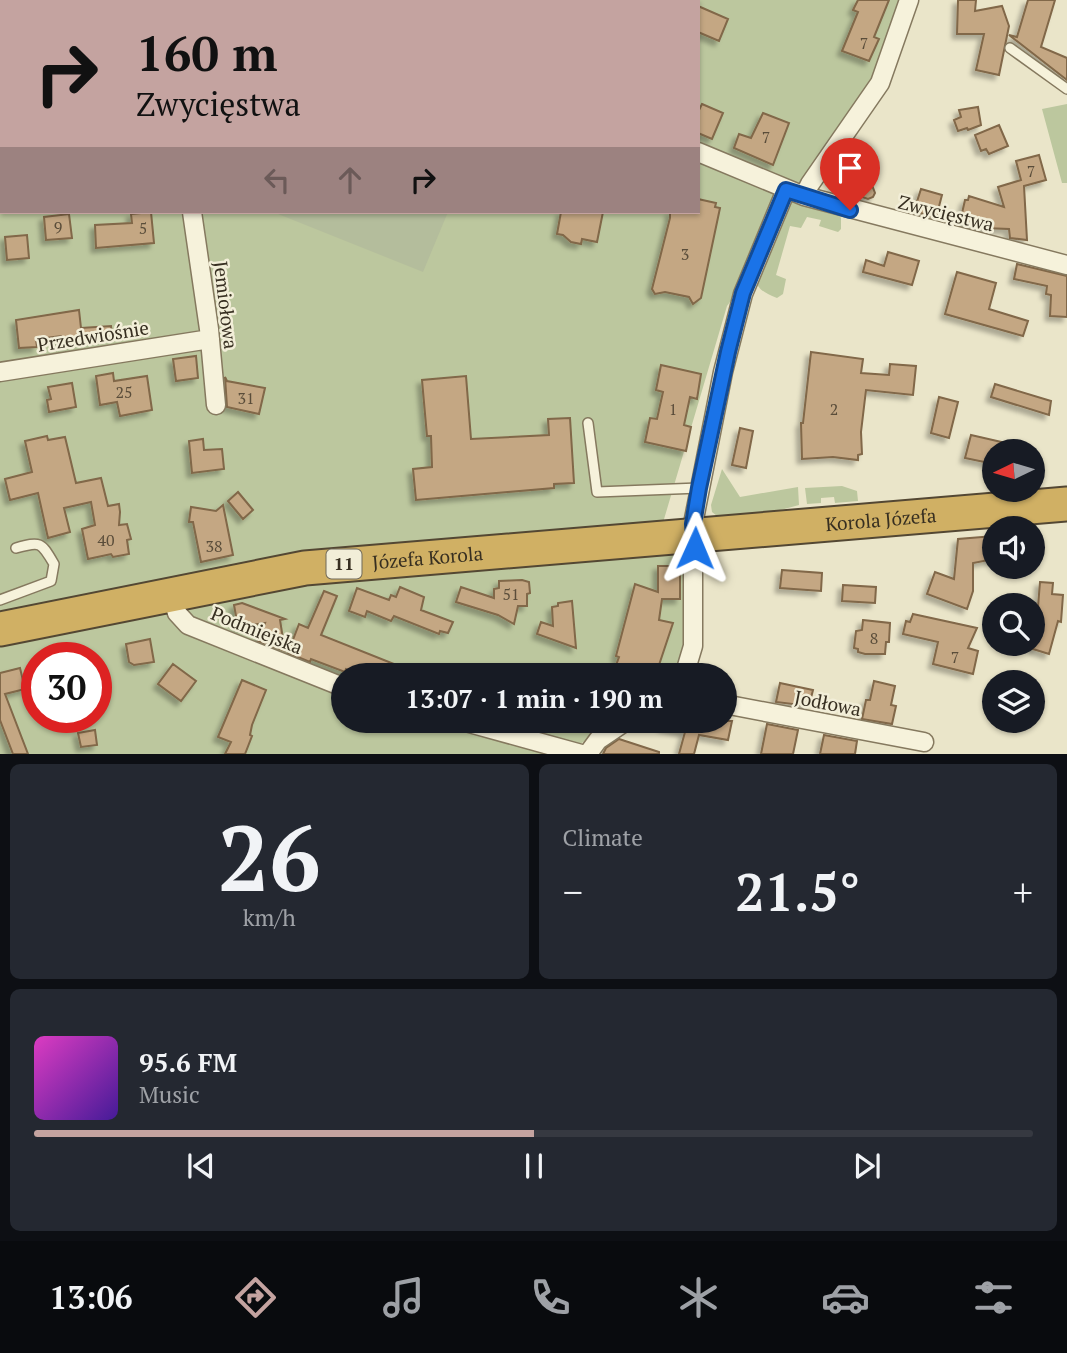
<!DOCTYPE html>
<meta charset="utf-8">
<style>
:root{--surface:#171b24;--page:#242831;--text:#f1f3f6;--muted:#9ea1a6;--line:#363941;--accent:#c4a3a0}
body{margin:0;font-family:"PT Serif",serif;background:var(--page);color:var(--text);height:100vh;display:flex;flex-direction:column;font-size:26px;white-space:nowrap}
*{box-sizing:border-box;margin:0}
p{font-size:23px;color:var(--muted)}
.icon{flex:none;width:38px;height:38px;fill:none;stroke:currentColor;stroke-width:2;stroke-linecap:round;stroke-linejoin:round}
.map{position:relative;height:754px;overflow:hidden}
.drawer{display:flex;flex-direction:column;gap:10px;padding:10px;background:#0d0f14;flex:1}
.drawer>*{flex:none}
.guide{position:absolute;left:0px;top:0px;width:700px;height:214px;box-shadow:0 2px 5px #0004;background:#c4a3a0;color:#111;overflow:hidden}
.needle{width:46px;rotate:265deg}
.controls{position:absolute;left:982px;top:439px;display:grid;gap:14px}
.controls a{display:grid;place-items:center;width:63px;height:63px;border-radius:50%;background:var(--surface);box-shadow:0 2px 5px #0004;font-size:35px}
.speed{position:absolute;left:21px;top:642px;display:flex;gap:14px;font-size:35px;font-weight:700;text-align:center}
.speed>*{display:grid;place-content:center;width:91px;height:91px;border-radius:50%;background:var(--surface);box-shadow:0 2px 5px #0004;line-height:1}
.speed .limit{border:10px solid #d22;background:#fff;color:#111}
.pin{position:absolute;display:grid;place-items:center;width:60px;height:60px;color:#fff;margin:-72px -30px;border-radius:50% 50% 50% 0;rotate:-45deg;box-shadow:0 0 7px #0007}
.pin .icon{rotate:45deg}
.me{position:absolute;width:77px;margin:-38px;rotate:1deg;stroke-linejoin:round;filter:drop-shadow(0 0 5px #0008)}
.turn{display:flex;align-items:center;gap:24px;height:147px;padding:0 21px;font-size:32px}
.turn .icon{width:91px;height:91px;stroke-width:2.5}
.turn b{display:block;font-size:49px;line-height:60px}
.lanes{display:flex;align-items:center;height:66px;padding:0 21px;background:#0003;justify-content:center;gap:35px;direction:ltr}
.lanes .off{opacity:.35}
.big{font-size:52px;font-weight:800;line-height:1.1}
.drawer .card{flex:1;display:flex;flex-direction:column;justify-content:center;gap:10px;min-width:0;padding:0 24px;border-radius:10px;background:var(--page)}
.drawer .dial{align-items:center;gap:0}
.dial b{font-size:91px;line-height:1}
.song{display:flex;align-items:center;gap:21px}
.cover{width:84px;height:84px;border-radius:10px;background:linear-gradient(135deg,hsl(310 70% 55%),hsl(260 70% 35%))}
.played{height:7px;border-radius:4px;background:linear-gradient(90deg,var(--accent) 50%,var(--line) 50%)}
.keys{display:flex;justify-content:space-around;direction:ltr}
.heat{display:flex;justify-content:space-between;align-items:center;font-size:38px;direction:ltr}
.drawer .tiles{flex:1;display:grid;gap:10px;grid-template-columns:1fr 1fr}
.card:last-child{grid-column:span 2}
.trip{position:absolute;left:331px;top:663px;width:406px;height:70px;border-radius:35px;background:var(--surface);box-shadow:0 2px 5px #0004;font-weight:800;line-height:70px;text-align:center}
.tab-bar{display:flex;height:112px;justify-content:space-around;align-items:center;background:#090b0e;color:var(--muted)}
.tab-bar .icon{width:49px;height:49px}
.tab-bar .current{color:var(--accent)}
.tab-bar b{font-size:32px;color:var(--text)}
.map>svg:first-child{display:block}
.green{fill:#bcc79e;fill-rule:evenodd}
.cemetery{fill:#b4bd9c}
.building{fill:#c4a783;stroke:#816748;stroke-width:2;filter:url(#shadow)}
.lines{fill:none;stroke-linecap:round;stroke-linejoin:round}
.lane-casing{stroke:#85795f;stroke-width:12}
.street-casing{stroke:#85795f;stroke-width:21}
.highway-casing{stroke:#534733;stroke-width:37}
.lane{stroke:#f6f2db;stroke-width:9}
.street{stroke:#f6f2db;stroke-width:18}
.highway{stroke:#d0b064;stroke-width:33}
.route-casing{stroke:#114b97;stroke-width:18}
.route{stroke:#1a73e8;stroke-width:12}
.labels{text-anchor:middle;stroke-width:5;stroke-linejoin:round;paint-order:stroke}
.number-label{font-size:16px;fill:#5a4d3a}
.shield{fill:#f2eed8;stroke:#6f6858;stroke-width:2}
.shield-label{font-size:18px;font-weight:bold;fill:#372f21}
.street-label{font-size:19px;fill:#372f21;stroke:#f2eed8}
</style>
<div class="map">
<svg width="1067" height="755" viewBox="0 0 1067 755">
<defs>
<filter id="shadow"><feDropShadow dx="-4.5" dy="4.5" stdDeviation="2" flood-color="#0004"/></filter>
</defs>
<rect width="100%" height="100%" fill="#eae5c9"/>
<!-- green -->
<path class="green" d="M 0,0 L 906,0 L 897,38 L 814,191 L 838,214 L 841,218 L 841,229 L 838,232 L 819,226 L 821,220 L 807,217 L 801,228 L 790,226 L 776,275 L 786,279 L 783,294 L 777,298 C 749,287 756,281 764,257 L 727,306 L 662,526 L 689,564 L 692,627 L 678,676 L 343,676 L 343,721 L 617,721 L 564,754 L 0,754 ZM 2,2 L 698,2 L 698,212 L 2,212 ZM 37,658 L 96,658 L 96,718 L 37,718 Z
M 1067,104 L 1067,183 L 1062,183 L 1042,109 Z
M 722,469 L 740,497 L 798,487 L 799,505 L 766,514 L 717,516 L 712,512 L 711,505 Z
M 842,486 L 857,491 L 858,501 L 835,503 L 834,497 L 821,498 L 821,503 L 807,504 L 805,488 Z"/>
<!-- cemetery -->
<path class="cemetery" d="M 273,212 L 448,212 L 423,272 Z"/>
<!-- building -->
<path class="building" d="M 858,0 L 889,0 L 874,37 L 879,39 L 869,61 L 842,51 L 858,12 L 853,10 Z
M 958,0 L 976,0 L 975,11 L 1002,6 L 1009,26 L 999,75 L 976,70 L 984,34 L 957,34 Z
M 1028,0 L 1055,0 L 1041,47 L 1067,58 L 1067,80 L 1009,35 L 1017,37 Z
M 698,6 L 728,19 L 719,41 L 698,32 Z
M 702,104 L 723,113 L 712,139 L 698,133 L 698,112 Z
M 978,107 L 981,125 L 968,130 L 967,128 L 958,131 L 954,120 L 961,117 L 959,110 Z
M 763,113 L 789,123 L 773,165 L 734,148 L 739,134 L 751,138 Z
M 999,125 L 1008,146 L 989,154 L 986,149 L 981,151 L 975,135 Z
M 1039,155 L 1046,180 L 1024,186 L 1027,240 L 1010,238 L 1009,229 L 983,228 L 960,222 L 965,200 L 968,200 L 969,196 L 1004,207 L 998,187 L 1021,180 L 1016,161 Z
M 845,165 L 875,174 L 872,185 L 875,193 L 873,197 L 868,199 L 844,191 L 838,186 Z
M 921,189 L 942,195 L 936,218 L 914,211 Z
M 698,199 L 716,203 L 715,207 L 720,208 L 701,298 L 693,304 L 689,297 L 665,292 L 655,294 L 652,289 L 670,218 L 670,212 L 698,212 Z
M 151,212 L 154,243 L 96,248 L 95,225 L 132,223 L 131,214 Z
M 561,212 L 603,212 L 597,242 L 582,239 L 581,244 L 571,242 L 563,235 L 557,234 Z
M 69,214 L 72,238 L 46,240 L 44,217 Z
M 27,235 L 29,258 L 7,260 L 5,237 Z
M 888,252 L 919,261 L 912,285 L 863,272 L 866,260 L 884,266 Z
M 1017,264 L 1067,276 L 1067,317 L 1050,316 L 1051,295 L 1046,294 L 1047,286 L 1014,279 Z
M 957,272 L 996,283 L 989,309 L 1028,321 L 1023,336 L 945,314 Z
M 79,310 L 81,328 L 111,326 L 112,334 L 62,344 L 61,336 L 36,339 L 37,347 L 19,348 L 16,320 Z
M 811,352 L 863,359 L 861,373 L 889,375 L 890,364 L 916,366 L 913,395 L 866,390 L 861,432 L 862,454 L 858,455 L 858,460 L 833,457 L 802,459 L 801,423 L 803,423 Z
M 196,356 L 198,378 L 176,381 L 173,359 Z
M 661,365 L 701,374 L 697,399 L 690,397 L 684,425 L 691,427 L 686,451 L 645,442 L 650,418 L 657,419 L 663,392 L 656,390 Z
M 113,373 L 114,381 L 147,376 L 152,410 L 120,416 L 117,402 L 100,405 L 96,376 Z
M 466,376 L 471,439 L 549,435 L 548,419 L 570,418 L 574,483 L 554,484 L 554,488 L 416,500 L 413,469 L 432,467 L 431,436 L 427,436 L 422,380 Z
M 225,377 L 227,381 L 265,388 L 259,414 L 227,407 Z
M 72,383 L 76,407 L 49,412 L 47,400 L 51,399 L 48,387 Z
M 995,384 L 1051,401 L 1049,415 L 991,397 Z
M 939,397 L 958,402 L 949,438 L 931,433 Z
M 740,428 L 753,431 L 746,468 L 732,465 Z
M 971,435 L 1019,446 L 1018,452 L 994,452 L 994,464 L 965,458 Z
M 47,436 L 48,440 L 65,437 L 76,483 L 101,478 L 108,506 L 119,504 L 120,512 L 119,525 L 127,524 L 131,539 L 127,540 L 129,554 L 113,557 L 111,554 L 88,559 L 82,529 L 95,525 L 91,502 L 64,508 L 70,532 L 48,538 L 38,493 L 10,500 L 5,479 L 32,472 L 25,441 Z
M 203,439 L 204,450 L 222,449 L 224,469 L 192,473 L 189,441 Z
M 238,492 L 253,510 L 243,519 L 228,501 Z
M 223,505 L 233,555 L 201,562 L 193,522 L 189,522 L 191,507 L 216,511 Z
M 994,536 L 994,559 L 973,563 L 973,591 L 967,609 L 927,594 L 935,572 L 954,579 L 958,539 Z
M 658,566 L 680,566 L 680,599 L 662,599 L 659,620 L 673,623 L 656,674 L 641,669 L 638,676 L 612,676 L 619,657 L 616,656 L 635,584 L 658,592 Z
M 782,570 L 822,573 L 821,591 L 780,588 Z
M 522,580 L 529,582 L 530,593 L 527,594 L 527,606 L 518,606 L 514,624 L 498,615 L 456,602 L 461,587 L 494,598 L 494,589 L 499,588 L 499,581 Z
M 1040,582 L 1053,583 L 1052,594 L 1063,595 L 1061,622 L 1058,621 L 1049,654 L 1033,649 L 1040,620 L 1037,619 Z
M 843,585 L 876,587 L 875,603 L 842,601 Z
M 400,587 L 424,597 L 421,610 L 453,622 L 448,633 L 440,631 L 439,634 L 394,616 L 391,621 L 367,611 L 365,617 L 349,611 L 357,588 L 389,600 L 391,595 L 396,597 Z
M 324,591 L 337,596 L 321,635 L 424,676 L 362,676 L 346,669 L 345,672 L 311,659 L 310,662 L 288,653 L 299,624 L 308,628 Z
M 572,601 L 576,648 L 537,634 L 541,622 L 553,626 L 552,607 L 558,606 L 558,603 Z
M 242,603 L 285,619 L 280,620 L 285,651 L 258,641 L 265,623 L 238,627 L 234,605 Z
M 913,614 L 977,628 L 968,648 L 978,651 L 973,674 L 933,664 L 938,642 L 903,634 L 906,621 L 910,622 Z
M 863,620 L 890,623 L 889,642 L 886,642 L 885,654 L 865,654 L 858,652 L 858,649 L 854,648 L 856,631 L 862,630 Z
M 150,639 L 154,662 L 134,665 L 129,662 L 126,644 Z
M 173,664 L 196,681 L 181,701 L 158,684 Z
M 20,668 L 25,689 L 5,694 L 28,754 L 13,754 L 0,720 L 0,673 Z
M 242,680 L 266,690 L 252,725 L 250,735 L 252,736 L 245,754 L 225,754 L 231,742 L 218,737 Z
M 874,681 L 895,686 L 891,705 L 896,706 L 892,724 L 862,719 L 866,700 L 870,700 Z
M 780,683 L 813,690 L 809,706 L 776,702 Z
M 663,721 L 732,721 L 728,740 L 699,735 L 694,754 L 679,754 L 685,732 L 663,727 Z
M 767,724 L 798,730 L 793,754 L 761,754 Z
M 95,730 L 97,745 L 81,747 L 78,733 Z
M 824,735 L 857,741 L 855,754 L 820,754 Z
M 619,739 L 659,752 L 659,754 L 603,754 L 606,748 Z"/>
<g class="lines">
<defs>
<path id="lane" d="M 1010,48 L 1067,89
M 588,423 L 597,492 L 699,488
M 0,600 L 51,581 L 54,564 C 41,542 41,541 16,548"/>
<path id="street" d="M 339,0 L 344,2
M 26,2 L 26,0
M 248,2 L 248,0
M 640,2 L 643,0
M 0,91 L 2,85
M 698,152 L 804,196 L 1067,265
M 0,195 L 2,195
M 804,196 L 810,184 L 880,83 L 909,0
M 192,212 L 209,329 L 216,405
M 0,372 L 210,339
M 171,594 L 177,613 L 188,625 L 343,687
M 684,676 L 693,646 L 693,524 L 723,372 L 743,294 L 786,190
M 724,704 L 924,742
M 462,721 L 585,755
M 587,755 L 598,740 L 626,721"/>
<g id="highway">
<path id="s1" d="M 0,629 L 305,568 L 1067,504"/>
</g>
</defs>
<!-- lane casing -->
<use href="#lane" class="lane-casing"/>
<!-- street casing -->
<use href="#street" class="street-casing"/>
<!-- highway casing -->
<use href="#highway" class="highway-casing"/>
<!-- lane -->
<use href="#lane" class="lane"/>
<!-- street -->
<use href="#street" class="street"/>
<!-- highway -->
<use href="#highway" class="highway"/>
</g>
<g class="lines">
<defs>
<path id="route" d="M 695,548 L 693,524 L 699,488 L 728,352 L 743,293 L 786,190 L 850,210"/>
</defs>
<!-- route casing -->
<use href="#route" class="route-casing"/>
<!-- route -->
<use href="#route" class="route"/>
</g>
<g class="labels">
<!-- number labels -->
<g class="number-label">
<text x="864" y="49">7</text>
<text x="766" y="143">7</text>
<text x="1031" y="177">7</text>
<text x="58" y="233">9</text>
<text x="143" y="234">5</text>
<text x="685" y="260">3</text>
<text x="124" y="398">25</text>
<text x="246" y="404">31</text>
<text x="673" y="415">1</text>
<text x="834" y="415">2</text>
<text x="106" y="546">40</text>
<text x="214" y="552">38</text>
<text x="511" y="600">51</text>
<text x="874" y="644">8</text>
<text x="955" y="663">7</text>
</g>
<!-- shield labels -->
<rect class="shield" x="326.5" y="549.5" width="35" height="29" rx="5"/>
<g class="shield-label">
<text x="344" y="570">11</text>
</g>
<!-- street labels -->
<g class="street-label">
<text transform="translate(946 213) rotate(14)" y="7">Zwycięstwa</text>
<text transform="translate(226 305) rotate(83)" y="7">Jemiołowa</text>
<text transform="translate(93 336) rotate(-9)" y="7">Przedwiośnie</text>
<text dy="7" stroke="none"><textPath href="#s1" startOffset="889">Korola Józefa</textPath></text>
<text dy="7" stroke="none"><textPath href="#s1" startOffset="434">Józefa Korola</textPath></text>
<text transform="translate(257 630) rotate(22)" y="7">Podmiejska</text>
<text transform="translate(828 703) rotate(11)" y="7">Jodłowa</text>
</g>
</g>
</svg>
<div class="controls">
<a><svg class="needle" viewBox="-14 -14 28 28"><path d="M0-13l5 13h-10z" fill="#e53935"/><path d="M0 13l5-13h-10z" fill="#9ea1a6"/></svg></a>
<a><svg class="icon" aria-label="sound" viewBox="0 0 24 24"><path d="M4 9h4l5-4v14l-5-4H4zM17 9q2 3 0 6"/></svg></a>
<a><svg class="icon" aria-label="search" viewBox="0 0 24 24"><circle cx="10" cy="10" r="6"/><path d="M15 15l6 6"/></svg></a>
<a><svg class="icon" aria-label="layers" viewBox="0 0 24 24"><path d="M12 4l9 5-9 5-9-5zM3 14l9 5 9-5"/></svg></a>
</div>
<div class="speed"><div class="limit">30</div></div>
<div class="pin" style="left:850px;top:210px;background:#d93025"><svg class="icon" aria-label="arrive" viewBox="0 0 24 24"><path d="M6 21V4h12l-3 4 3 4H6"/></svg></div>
<svg class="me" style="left:695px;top:548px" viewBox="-20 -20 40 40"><path d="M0-17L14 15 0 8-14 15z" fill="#1a73e8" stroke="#fff" stroke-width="4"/></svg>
<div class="trip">13:07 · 1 min · 190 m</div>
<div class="guide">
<div class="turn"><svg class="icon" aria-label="right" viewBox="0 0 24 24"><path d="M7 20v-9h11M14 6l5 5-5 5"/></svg><div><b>160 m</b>Zwycięstwa</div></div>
<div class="lanes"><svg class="icon off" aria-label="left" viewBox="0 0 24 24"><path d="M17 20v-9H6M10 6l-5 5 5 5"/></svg><svg class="icon off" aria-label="ahead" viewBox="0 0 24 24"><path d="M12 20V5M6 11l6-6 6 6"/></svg><svg class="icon" aria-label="right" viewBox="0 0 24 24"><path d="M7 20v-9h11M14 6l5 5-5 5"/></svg></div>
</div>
</div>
<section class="drawer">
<div class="tiles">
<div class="card dial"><b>26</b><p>km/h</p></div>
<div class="card"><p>Climate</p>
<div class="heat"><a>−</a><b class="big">21.5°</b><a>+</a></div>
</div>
<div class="card">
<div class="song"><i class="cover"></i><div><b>95.6 FM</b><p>Music</p></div></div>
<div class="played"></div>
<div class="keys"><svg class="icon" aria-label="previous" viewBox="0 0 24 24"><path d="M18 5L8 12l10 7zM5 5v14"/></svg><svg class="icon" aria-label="pause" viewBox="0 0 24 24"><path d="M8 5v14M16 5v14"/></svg><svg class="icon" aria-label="next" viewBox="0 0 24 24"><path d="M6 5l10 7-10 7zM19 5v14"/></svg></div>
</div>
</div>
</section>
<nav class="tab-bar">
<b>13:06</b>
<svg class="icon current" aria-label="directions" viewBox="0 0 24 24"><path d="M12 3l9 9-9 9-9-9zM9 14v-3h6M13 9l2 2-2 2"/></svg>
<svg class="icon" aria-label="music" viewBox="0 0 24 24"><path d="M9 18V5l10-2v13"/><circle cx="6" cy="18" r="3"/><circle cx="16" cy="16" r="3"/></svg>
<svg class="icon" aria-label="phone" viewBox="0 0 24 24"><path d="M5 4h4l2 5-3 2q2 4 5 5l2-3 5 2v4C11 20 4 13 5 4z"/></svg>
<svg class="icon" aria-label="climate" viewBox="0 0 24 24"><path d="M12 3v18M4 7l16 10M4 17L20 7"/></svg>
<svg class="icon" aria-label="car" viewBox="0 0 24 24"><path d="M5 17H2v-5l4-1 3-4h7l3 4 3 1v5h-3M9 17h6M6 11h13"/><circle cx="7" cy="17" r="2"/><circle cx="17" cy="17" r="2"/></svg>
<svg class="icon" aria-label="filters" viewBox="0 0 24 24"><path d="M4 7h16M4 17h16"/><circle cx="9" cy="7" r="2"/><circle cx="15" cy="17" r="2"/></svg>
</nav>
